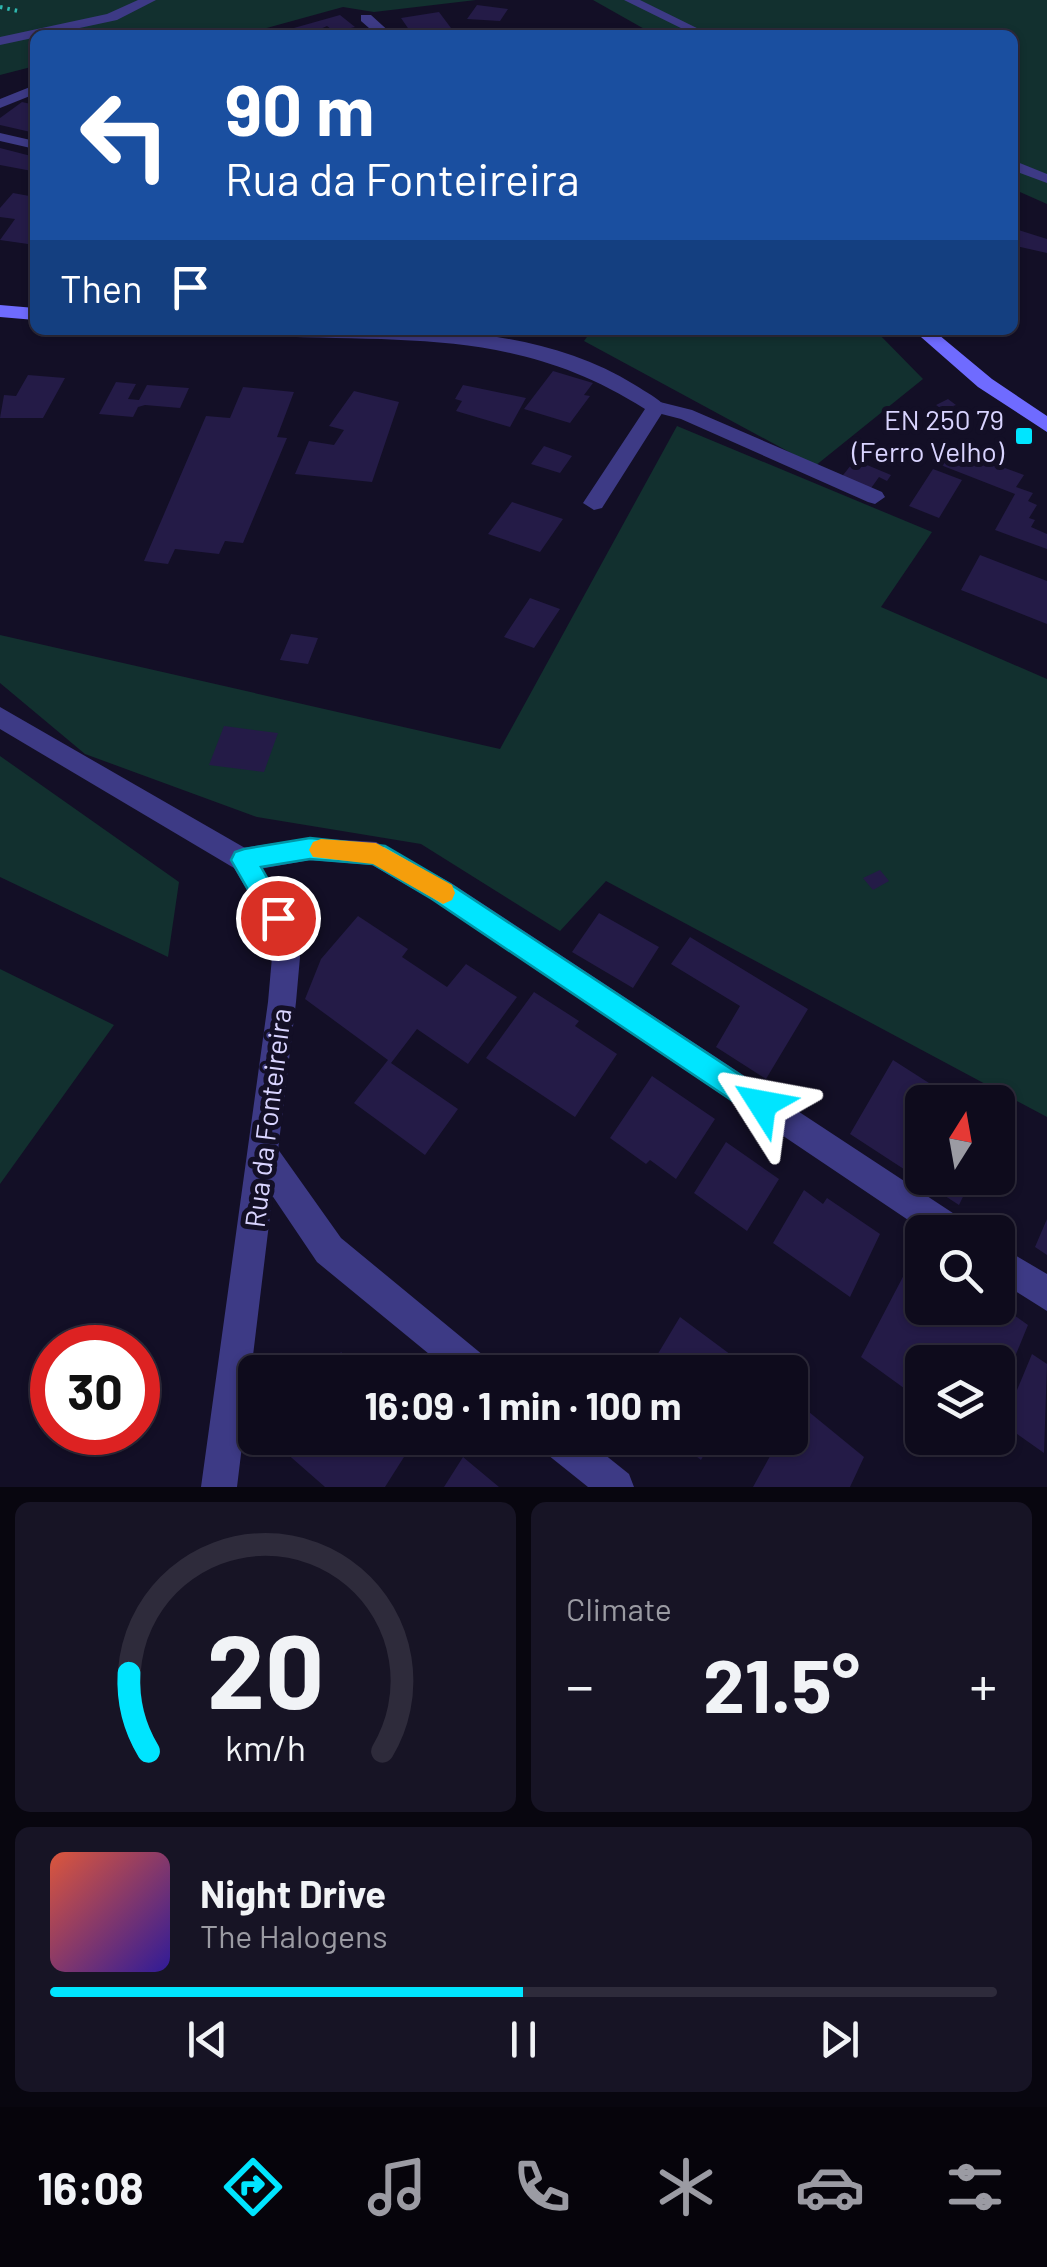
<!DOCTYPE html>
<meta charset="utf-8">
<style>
:root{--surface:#0e0b1c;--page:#171425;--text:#f1f3f6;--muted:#9b9ba3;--line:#2e2b3b;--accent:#00e5ff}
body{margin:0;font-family:Barlow,sans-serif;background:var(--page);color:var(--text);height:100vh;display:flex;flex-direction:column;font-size:38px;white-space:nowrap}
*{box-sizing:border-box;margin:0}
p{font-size:32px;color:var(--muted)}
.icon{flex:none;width:55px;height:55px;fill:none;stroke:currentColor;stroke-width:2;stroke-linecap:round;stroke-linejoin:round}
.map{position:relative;height:1487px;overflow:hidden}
.drawer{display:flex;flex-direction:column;gap:15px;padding:15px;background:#08060f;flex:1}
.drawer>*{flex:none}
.hud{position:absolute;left:30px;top:30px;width:988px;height:305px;border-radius:15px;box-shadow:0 2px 8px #0004,0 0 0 2px var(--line);background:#1a4fa0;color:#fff;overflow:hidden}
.needle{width:65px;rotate:11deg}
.fabs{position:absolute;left:905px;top:1085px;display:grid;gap:20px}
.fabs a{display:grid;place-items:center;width:110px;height:110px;border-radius:15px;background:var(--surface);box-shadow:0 2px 8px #0004,0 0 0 2px var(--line);font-size:50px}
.speed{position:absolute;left:30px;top:1325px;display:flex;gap:20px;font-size:50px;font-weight:700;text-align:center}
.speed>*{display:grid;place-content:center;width:130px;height:130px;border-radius:50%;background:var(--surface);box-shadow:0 2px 8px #0004,0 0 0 2px var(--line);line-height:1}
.speed .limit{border:15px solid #d22;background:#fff;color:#111}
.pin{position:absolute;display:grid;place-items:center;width:85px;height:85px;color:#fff;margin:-42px;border:5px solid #fff;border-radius:50%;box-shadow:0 2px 10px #0007}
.me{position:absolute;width:110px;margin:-55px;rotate:304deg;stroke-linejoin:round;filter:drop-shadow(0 0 8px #0008)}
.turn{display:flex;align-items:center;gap:35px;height:210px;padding:0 30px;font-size:45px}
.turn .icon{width:130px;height:130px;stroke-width:2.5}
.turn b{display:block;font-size:70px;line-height:85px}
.then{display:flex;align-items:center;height:95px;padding:0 30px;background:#0003;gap:20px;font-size:38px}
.big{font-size:75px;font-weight:700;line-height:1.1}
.drawer .widget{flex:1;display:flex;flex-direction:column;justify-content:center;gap:15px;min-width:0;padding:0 35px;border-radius:15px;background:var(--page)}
.drawer .dial{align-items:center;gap:0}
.dial svg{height:260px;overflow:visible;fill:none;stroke:var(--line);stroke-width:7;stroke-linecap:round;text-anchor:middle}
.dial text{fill:var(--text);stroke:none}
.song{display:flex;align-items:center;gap:30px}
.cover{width:120px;height:120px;border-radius:15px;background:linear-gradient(135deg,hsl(10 70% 55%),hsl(250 70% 35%))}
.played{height:10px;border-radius:5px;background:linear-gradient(90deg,var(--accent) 50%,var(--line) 50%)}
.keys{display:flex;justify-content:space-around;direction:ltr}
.heat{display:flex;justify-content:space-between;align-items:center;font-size:55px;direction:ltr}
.drawer .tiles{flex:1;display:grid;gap:15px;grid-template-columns:1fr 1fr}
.widget:last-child{grid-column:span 2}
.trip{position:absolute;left:238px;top:1355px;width:570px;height:100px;border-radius:15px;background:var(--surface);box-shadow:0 2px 8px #0004,0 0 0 2px var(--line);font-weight:700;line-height:100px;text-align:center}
.tabs{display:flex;height:160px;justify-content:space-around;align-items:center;background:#06040b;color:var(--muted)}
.tabs .icon{width:70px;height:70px}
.tabs .selected{color:var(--accent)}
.tabs b{font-size:45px;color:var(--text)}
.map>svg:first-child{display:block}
.green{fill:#12302f}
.building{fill:#241b47}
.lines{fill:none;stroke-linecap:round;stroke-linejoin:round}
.path{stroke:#2fb8b0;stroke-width:4;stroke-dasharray:2.5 5;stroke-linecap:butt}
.service{fill:#3d3a85;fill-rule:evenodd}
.minor{fill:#3d3a85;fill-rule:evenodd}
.tertiary{fill:#3d3a85;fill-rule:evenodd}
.secondary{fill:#6f6bff;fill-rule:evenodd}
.route{fill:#00e5ff;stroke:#0095a6;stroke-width:2.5}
.slow{fill:#f59e0b}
.poi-dot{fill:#00e5ff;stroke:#130f26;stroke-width:4}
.labels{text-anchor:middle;stroke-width:10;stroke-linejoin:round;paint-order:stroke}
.poi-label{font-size:28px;fill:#d9d4ff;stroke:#130f26;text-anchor:end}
.street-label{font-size:28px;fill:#d9d4ff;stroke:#130f26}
</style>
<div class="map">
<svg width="1047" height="1487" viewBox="0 0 1047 1487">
<rect width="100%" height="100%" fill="#130f26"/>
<!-- green -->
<path class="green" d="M 0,0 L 476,0 L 374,12 L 343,7 L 241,35 L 35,35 L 35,66 L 0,75 Z
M 593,0 L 1047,0 L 1047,204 L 1013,189 L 1012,35 L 655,35 Z
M 592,330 L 875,330 L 923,379 L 815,466 L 584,341 Z
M 677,426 L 932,532 L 881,607 L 1047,679 L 1047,1117 L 606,881 L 560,931 L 421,844 L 257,817 L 85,754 L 0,683 L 0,635 L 500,749 Z
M 0,756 L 179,882 L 168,957 L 0,877 Z
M 0,969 L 114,1025 L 0,1184 Z"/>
<!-- building -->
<path class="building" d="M 477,5 L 508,9 L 500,21 L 467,19 Z
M 439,12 L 451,28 L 412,34 L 401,18 Z
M 340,15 L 355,27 L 335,32 L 327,26 L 307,35 L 269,35 Z
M 22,102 L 35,105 L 35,133 L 0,125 L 0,118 Z
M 0,148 L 35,157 L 35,167 L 32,171 L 0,165 Z
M 13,193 L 35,197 L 35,214 L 30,220 L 35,220 L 35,245 L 0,240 L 15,219 L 0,217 L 0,208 Z
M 1012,228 L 1047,239 L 1047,253 L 1012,245 Z
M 553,371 L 593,383 L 584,395 L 590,396 L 570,423 L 524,409 Z
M 28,375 L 65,378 L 43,418 L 0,418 L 4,395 L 16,396 Z
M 116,382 L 136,384 L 128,399 L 139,400 L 147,385 L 189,388 L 180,408 L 145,405 L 138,407 L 133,417 L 99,414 Z
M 463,385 L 526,398 L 510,427 L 456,411 L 462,401 L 455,399 Z
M 243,387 L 294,392 L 277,437 L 287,438 L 243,543 L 225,541 L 219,554 L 175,549 L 168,564 L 144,561 L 206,416 L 230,418 Z
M 354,391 L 399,402 L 372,482 L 295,474 L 309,441 L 334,445 L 344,430 L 329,426 Z
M 948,399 L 956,405 L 953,406 L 967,417 L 959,421 L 936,405 Z
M 544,446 L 572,456 L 560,473 L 531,464 Z
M 941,450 L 981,463 L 983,460 L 1024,475 L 1016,487 L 1033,493 L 1028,501 L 1037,505 L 1029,518 L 1035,520 L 1031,527 L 1047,534 L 1047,549 L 995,530 L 1015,494 L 933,462 Z
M 855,460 L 891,475 L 887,481 L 879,477 L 869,491 L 840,479 Z
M 933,469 L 962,480 L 939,518 L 909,506 Z
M 512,502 L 563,519 L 540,552 L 488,534 Z
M 980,555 L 1047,581 L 1047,624 L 961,590 Z
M 530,598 L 560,609 L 534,648 L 504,637 Z
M 291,634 L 318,638 L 308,664 L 280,660 Z
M 224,726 L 278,733 L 264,772 L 209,765 Z
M 880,870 L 889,881 L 873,890 L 863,878 Z
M 599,913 L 659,947 L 633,988 L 572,952 Z
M 358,916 L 408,949 L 402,957 L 447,987 L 466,964 L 517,997 L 468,1064 L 417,1029 L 391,1063 L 458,1109 L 425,1155 L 354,1103 L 388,1060 L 305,999 L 321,959 Z
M 690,937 L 808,1009 L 766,1079 L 716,1047 L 740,1006 L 671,964 Z
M 534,992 L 579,1021 L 575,1026 L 617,1054 L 575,1117 L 486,1058 Z
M 893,1060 L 929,1083 L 926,1089 L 948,1102 L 922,1102 L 922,1178 L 972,1178 L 959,1205 L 850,1134 Z
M 652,1076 L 715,1119 L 676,1179 L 650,1160 L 646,1164 L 610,1138 Z
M 726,1142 L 779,1179 L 747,1231 L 694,1193 Z
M 804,1190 L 823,1204 L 827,1198 L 880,1234 L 850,1297 L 773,1243 Z
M 1047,1219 L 1047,1255 L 1035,1247 Z
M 917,1250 L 922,1254 L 922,1308 L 998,1308 L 998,1304 L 1028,1325 L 1007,1376 L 998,1369 L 998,1362 L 946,1362 L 928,1349 L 908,1391 L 861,1357 Z
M 680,1317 L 754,1372 L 647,1372 Z
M 341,1352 L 366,1372 L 326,1372 Z
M 1032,1354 L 1047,1364 L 1044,1453 L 1003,1424 Z
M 798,1403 L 864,1457 L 850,1487 L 753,1487 L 780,1438 L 790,1438 L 790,1418 Z
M 281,1438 L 416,1438 L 385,1487 L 325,1487 L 276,1444 Z
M 673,1438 L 713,1438 L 701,1460 Z
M 463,1457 L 499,1487 L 444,1487 Z"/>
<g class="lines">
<!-- path -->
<path class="path" d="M 0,7 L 18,11"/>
<!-- service -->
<path class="service" d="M 624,0 L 640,0 L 711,35 L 695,35 Z
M 35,85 L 35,94 L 0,108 L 0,99 Z
M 0,133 L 35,141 L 35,149 L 0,141 Z
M 1012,160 L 1047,174 L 1047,183 L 1012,170 Z
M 656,401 L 692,410 L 882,492 L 885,497 L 875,504 L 868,502 L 681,419 L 650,411 L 647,407 Z"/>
<!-- minor -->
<path class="minor" d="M 138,0 L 156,0 L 117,20 L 0,45 L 0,37 L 107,14 Z
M 361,15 L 371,15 L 393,35 L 377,35 L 361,21 Z
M 263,330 C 386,330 525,317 635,385 C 646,392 658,398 666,407 L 602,508 L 594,510 L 583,503 L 645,409 C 521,330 412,342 272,336 Z
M 310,838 L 376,842 L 451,883 L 965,1221 L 970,1232 L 926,1232 L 431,899 L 372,865 L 310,860 L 243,872 L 234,868 L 230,860 L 234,852 L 243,848 Z
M 264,1140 L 275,1145 L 341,1238 L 489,1360 L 494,1372 L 451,1372 L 317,1262 L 253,1167 L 248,1156 L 253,1145 Z
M 998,1245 L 1047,1274 L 1047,1311 L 998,1280 Z
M 538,1438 L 584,1438 L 629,1474 L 634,1487 L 588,1487 L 543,1451 Z"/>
<!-- tertiary -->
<path class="tertiary" d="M 0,707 L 252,852 L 292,918 L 300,957 L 296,1002 L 237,1487 L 201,1487 L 268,1002 L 272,957 L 265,921 L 234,868 L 0,729 Z"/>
<!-- secondary -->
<path class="secondary" d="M 0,305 L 35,308 L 35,320 L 0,317 Z
M 913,330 L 933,330 L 992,379 L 1047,416 L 1047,432 L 978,387 Z"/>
</g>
<!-- route -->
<path class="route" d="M 310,838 L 385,846 L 450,884 L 771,1095 L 775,1104 L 771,1114 L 762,1118 L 752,1114 L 432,899 L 373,864 L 310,859 L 261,867 L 290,918 L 287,926 L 278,929 L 269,926 L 231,860 L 235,852 L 244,849 Z"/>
<!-- slow -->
<path class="slow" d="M 321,839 L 376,843 L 452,885 L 455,893 L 452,900 L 443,904 L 373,864 L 313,857 L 309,850 L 313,842 Z"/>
<!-- markers -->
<rect class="poi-dot" x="1014" y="426" width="20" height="20" rx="5"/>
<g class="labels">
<!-- poi labels -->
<g class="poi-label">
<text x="1004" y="430">EN 250 79<tspan x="1004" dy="32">(Ferro Velho)</tspan></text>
</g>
<!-- street labels -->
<g class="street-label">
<text transform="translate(268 1118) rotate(-83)" y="10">Rua da Fonteireira</text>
</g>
</g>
</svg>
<div class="fabs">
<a><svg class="needle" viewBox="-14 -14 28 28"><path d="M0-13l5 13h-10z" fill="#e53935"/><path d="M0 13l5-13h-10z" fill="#9b9ba3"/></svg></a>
<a><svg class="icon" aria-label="search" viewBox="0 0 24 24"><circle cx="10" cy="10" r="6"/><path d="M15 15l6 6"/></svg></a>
<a><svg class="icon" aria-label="layers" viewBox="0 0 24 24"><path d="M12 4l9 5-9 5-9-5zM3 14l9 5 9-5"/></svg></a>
</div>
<div class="speed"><div class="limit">30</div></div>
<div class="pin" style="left:278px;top:918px;background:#d93025"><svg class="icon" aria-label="arrive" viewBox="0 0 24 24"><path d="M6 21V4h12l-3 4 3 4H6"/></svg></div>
<svg class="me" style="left:762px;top:1104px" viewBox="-20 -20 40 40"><path d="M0-17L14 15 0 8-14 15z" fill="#00e5ff" stroke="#fff" stroke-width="4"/></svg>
<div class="trip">16:09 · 1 min · 100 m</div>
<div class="hud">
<div class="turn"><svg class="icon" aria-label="left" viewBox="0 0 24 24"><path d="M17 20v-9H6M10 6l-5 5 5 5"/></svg><div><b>90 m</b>Rua da Fonteireira</div></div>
<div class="then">Then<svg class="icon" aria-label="arrive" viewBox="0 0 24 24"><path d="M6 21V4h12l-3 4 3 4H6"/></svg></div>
</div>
</div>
<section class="drawer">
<div class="tiles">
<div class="widget dial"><svg viewBox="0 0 100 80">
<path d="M14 69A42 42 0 1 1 86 69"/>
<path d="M14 69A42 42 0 0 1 8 45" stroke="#00e5ff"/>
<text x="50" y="56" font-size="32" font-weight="700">20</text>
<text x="50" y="72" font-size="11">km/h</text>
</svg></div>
<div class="widget"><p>Climate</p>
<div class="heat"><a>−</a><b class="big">21.5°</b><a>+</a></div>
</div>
<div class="widget">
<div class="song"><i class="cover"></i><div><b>Night Drive</b><p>The Halogens</p></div></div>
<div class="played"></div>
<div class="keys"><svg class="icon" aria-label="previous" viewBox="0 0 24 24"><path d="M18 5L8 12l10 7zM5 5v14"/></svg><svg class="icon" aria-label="pause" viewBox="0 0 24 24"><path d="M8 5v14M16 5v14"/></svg><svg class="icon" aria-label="next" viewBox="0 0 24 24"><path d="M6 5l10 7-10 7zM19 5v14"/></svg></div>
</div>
</div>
</section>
<nav class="tabs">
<b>16:08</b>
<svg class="icon selected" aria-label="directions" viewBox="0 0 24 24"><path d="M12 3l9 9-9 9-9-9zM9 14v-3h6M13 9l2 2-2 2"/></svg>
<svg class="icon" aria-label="music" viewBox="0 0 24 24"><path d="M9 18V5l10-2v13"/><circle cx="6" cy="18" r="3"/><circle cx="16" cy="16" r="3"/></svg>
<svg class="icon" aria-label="phone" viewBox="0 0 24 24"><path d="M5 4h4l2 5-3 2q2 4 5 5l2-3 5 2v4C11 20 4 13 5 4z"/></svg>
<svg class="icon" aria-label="climate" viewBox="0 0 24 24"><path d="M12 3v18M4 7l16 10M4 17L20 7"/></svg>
<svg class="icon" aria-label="car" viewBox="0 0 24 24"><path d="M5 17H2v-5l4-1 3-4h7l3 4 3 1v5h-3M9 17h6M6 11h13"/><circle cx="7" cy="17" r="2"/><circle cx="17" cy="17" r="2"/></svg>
<svg class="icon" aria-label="filters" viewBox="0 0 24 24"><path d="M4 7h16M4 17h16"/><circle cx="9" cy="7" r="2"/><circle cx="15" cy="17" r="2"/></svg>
</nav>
